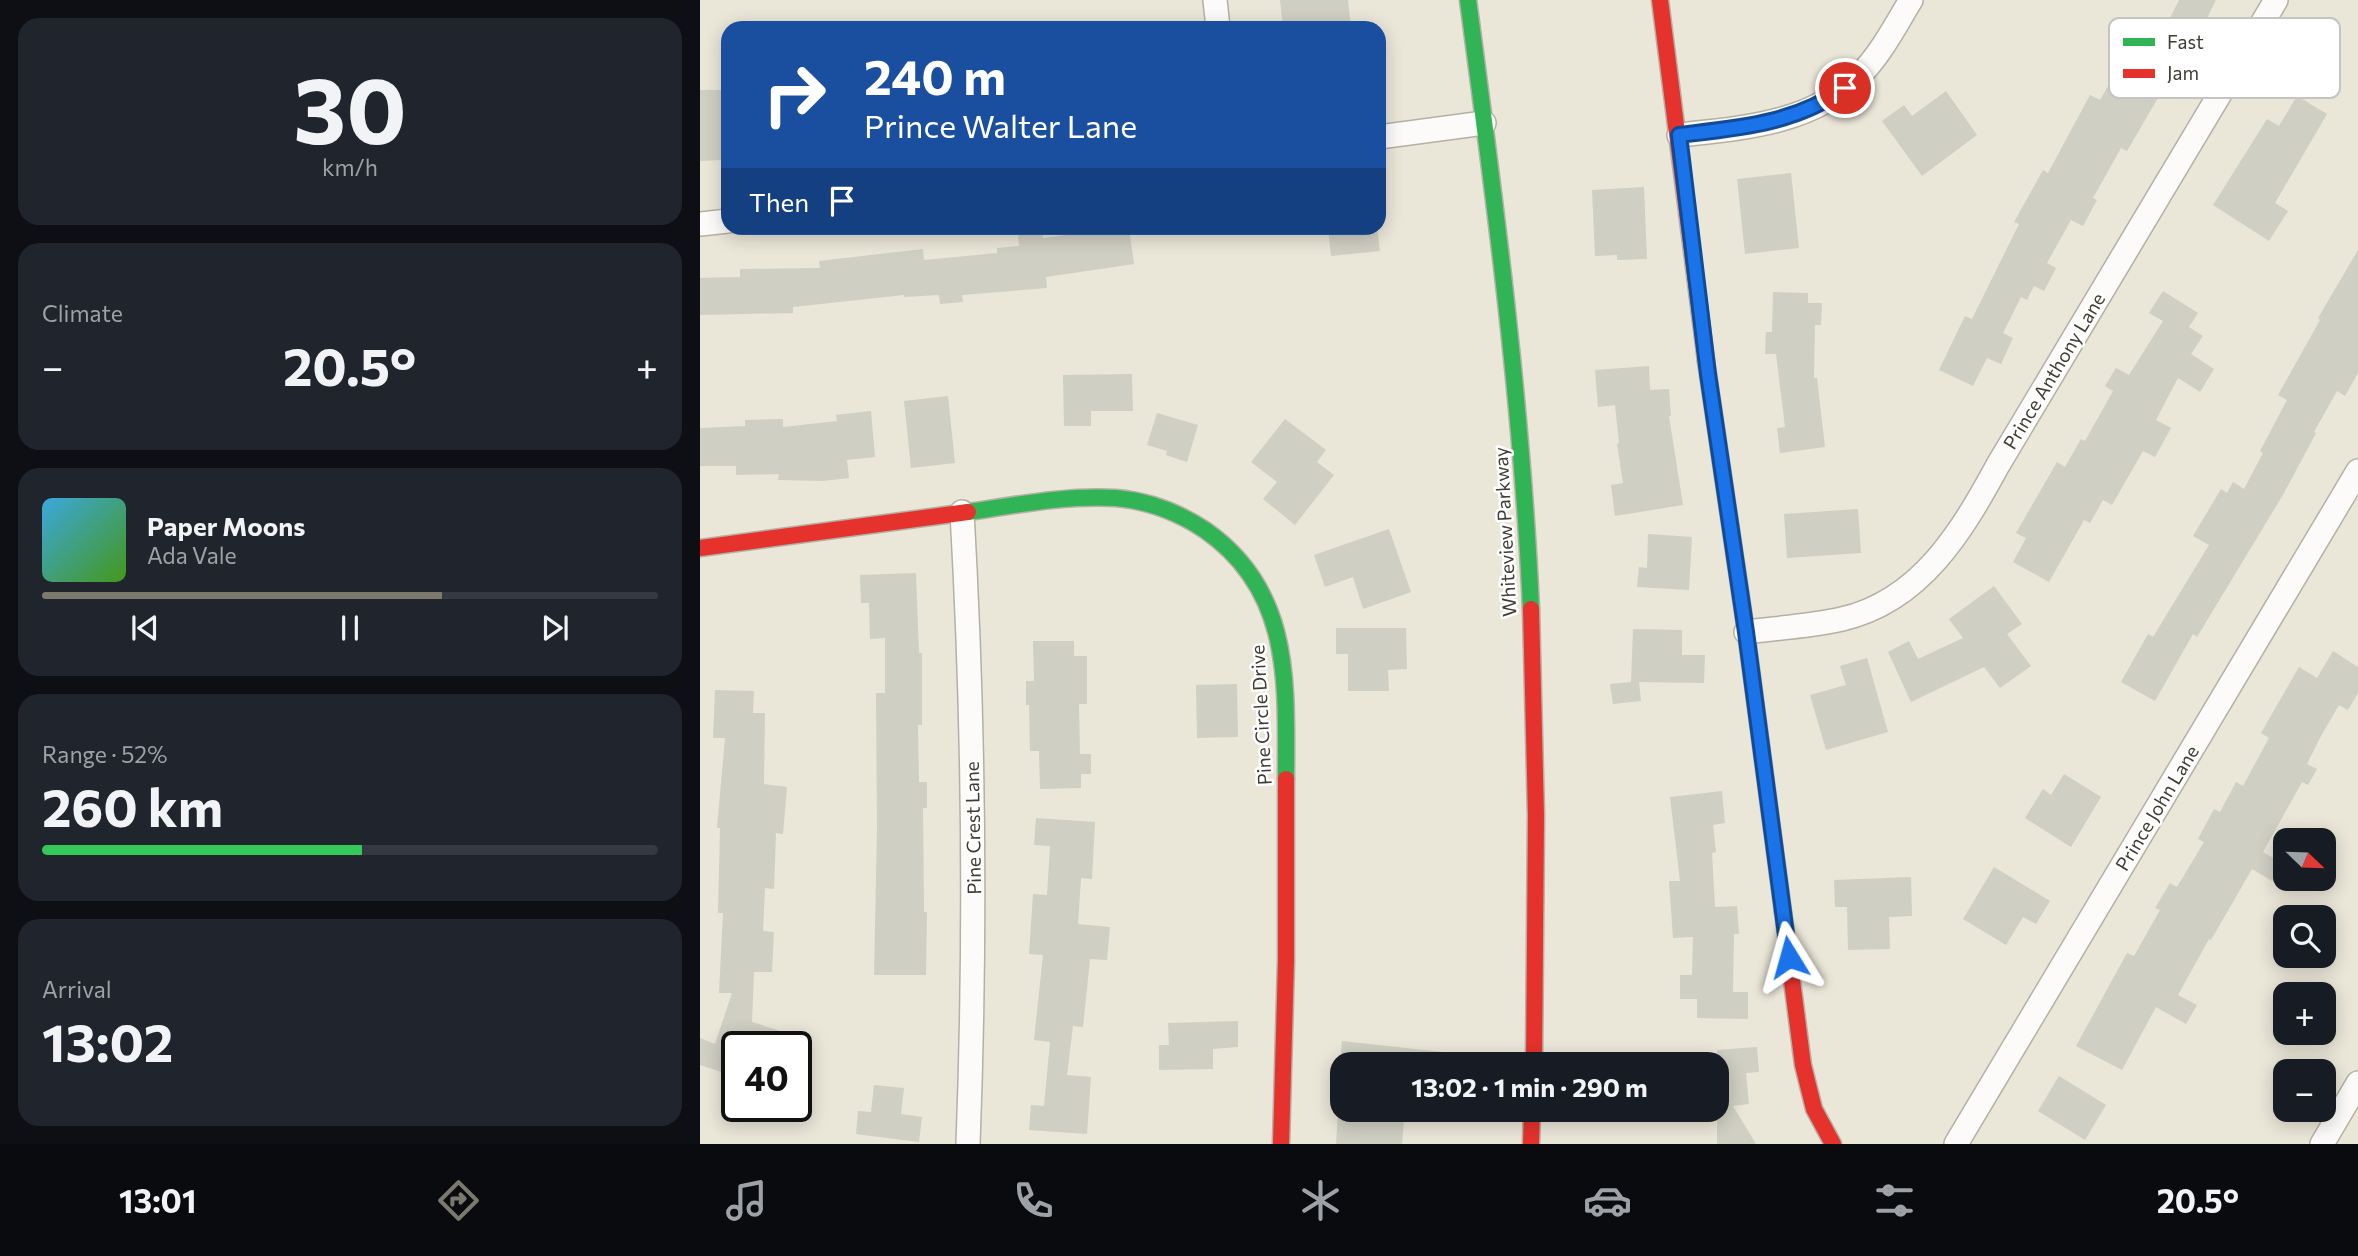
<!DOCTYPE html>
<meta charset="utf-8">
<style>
:root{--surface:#171b24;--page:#20242c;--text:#f1f3f6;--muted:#9ea1a6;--line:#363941;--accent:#7b786d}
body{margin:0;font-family:Commissioner,sans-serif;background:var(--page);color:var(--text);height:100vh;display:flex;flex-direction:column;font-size:26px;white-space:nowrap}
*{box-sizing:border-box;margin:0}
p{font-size:23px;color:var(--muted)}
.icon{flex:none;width:38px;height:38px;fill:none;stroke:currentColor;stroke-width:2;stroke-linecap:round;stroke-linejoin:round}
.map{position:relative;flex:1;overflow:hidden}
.side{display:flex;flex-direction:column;gap:18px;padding:18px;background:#0d0f14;width:700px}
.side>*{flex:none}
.top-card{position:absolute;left:21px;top:21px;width:665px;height:214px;border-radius:21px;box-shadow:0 4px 18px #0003;background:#1a4fa0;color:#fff;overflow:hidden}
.needle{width:46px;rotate:113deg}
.tools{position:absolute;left:1573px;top:828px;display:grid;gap:14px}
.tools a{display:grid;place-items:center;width:63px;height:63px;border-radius:14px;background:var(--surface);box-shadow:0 4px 18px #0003;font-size:35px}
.speed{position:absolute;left:21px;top:1031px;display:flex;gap:14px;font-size:35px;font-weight:700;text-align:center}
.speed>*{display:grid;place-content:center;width:91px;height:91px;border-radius:50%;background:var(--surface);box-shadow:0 4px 18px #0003;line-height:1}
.speed .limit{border:4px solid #111;border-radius:10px;background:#fff;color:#111}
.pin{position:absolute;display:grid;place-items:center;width:60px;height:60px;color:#fff;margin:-30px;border:4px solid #fff;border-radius:50%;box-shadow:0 2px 7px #0007}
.me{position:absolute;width:77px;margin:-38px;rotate:352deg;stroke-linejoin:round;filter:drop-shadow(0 0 5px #0008)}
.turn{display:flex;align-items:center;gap:24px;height:147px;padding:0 28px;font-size:32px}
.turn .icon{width:91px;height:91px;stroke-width:2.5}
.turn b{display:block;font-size:49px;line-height:60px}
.then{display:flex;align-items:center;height:66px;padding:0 28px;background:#0003;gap:14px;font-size:26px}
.big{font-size:52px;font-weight:700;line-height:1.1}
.side .card{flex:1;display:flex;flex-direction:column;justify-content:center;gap:10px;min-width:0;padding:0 24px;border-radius:21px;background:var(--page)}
.side .dial{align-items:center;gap:0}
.dial b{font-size:91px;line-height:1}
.song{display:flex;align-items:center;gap:21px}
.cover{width:84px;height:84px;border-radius:10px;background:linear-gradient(135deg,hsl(200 70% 55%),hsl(100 70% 35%))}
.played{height:7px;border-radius:4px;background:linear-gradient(90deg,var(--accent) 65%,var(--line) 65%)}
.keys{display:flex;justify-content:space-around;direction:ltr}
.heat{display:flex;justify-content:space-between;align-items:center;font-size:38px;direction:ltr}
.charge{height:10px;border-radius:5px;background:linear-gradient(90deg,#34c759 52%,var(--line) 0)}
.trip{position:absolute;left:630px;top:1052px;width:399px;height:70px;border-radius:21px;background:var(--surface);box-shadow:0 4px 18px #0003;font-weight:700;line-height:70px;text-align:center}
.dock{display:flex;height:112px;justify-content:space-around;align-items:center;background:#090b0e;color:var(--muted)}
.dock .icon{width:49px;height:49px}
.dock .active{color:var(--accent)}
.dock b{font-size:32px;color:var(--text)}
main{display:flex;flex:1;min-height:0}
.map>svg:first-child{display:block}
.building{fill:#cfcfc3}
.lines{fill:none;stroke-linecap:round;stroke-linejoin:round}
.street-casing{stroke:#b4b0a5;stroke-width:26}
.fast-casing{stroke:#b4b0a5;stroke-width:19}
.jam-casing{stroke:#b4b0a5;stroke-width:19}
.street{stroke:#fcfbf9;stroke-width:23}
.fast{stroke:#30b455;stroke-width:16}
.jam{stroke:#e5322d;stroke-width:16}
.route-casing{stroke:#114b97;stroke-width:18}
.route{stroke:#1a73e8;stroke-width:12}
.labels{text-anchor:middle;stroke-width:5;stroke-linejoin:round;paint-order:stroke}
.street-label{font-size:19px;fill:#3f3c33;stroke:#fff}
.key{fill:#fff;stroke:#c5c4c2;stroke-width:2}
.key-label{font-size:19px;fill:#3f3c33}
</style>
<main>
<section class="side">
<div class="card dial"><b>30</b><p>km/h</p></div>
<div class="card"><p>Climate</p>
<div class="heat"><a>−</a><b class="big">20.5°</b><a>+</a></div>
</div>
<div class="card">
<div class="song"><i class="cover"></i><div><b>Paper Moons</b><p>Ada Vale</p></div></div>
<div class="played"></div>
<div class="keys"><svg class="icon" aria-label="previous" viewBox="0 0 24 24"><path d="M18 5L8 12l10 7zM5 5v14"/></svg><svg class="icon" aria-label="pause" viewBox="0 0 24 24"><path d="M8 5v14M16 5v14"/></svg><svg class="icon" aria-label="next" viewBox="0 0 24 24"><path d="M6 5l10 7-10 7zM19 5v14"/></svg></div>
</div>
<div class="card"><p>Range · 52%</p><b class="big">260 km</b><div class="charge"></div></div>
<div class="card"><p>Arrival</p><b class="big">13:02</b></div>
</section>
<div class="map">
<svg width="1658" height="1144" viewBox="0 0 1658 1144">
<rect width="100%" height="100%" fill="#eae6d8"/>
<!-- building -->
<path class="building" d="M 580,0 L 648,0 L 651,28 L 583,28 Z
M 1479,0 L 1516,0 L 1500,32 L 1470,18 Z
M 1433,32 L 1468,52 L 1452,78 L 1465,86 L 1427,151 L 1421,148 L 1393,198 L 1397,200 L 1383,226 L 1371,220 L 1347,263 L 1356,268 L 1344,291 L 1334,286 L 1327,300 L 1321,297 L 1303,333 L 1313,338 L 1301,364 L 1287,358 L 1273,386 L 1239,370 L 1265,316 L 1272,319 L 1319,224 L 1314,222 L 1343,170 L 1348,173 L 1390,95 L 1400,100 L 1418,69 L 1414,65 Z
M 0,90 L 28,90 L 28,148 L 21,148 L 21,160 L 0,161 Z
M 1246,91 L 1277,135 L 1222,176 L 1182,121 L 1204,105 L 1212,116 Z
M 1597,96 L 1627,114 L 1575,203 L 1588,211 L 1569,241 L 1513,205 L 1567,119 L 1579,126 Z
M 1091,173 L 1099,248 L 1045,254 L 1037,179 Z
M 944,187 L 947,259 L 917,260 L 917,255 L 895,256 L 892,190 Z
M 422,228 L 429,228 L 434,264 L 346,277 L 347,288 L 262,295 L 263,302 L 240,304 L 239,295 L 204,297 L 204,295 L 93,307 L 93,313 L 0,315 L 0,278 L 40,277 L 40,269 L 120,268 L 119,261 L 223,249 L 224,260 L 297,253 L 297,248 L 319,246 L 318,235 L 343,233 L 343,238 Z
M 628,228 L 677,228 L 680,251 L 631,256 Z
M 1658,250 L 1658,373 L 1645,396 L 1637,391 L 1614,432 L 1616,433 L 1584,493 L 1497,637 L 1493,634 L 1455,701 L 1421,682 L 1448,634 L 1453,637 L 1509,545 L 1493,536 L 1521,489 L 1527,493 L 1533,482 L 1544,489 L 1563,453 L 1560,451 L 1587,400 L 1578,395 L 1620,320 L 1618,318 Z
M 1463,291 L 1498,313 L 1489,327 L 1503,336 L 1491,354 L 1514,369 L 1500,392 L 1478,378 L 1456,420 L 1471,428 L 1455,457 L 1443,451 L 1412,505 L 1403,500 L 1390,523 L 1384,520 L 1349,582 L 1313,562 L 1326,538 L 1316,533 L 1357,462 L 1365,467 L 1381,439 L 1385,441 L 1413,391 L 1405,386 L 1416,368 L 1429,375 L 1463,321 L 1449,313 Z
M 1073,292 L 1108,293 L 1108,303 L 1122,303 L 1121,325 L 1115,325 L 1114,378 L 1117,378 L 1125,447 L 1080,453 L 1077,428 L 1085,427 L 1076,354 L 1065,354 L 1066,332 L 1072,332 Z
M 949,366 L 950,390 L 969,389 L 971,416 L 969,416 L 983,505 L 915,516 L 911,485 L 923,483 L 917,444 L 919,443 L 915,405 L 898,407 L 895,370 Z
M 432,374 L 433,411 L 391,411 L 391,426 L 364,426 L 363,375 Z
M 248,396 L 255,463 L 211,468 L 204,401 Z
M 171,411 L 175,457 L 147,460 L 149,478 L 123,481 L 78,480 L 79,474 L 36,475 L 36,466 L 0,466 L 0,428 L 45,426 L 45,420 L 83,419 L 83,427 L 137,421 L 136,415 Z
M 457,413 L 498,425 L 487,462 L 466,455 L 467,451 L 447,445 Z
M 585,419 L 626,450 L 617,462 L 634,475 L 595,525 L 563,499 L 577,482 L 551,462 Z
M 1158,509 L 1161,553 L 1087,558 L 1084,514 Z
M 689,529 L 711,592 L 663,609 L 653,577 L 625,587 L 614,555 Z
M 948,534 L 992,537 L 989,590 L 937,587 L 939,567 L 947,568 Z
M 216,573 L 219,653 L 222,653 L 222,725 L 218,725 L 219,782 L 227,782 L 227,808 L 223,808 L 224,912 L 227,912 L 226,975 L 174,975 L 177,828 L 176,693 L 185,693 L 185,638 L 170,639 L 169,603 L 161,603 L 160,575 Z
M 1294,586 L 1322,624 L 1307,634 L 1331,666 L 1300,688 L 1284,667 L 1211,702 L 1188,652 L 1209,641 L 1218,659 L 1263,638 L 1249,619 Z
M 636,628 L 706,628 L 707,669 L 688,670 L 689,691 L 648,691 L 648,654 L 636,654 Z
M 933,629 L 982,630 L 982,655 L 1005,655 L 1004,683 L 939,682 L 941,701 L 913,704 L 910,684 L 931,682 Z
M 333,641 L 374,641 L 374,656 L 387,656 L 387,704 L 379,704 L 380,754 L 391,754 L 391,774 L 381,774 L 381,788 L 340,789 L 339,751 L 330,751 L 329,705 L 326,705 L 326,681 L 334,681 Z
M 1633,651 L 1658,667 L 1658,693 L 1648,710 L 1639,705 L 1621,736 L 1607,764 L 1617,769 L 1608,785 L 1602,782 L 1563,852 L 1582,863 L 1572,881 L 1552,869 L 1511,940 L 1509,939 L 1478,995 L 1497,1005 L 1486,1024 L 1456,1007 L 1422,1070 L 1376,1046 L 1427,953 L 1434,956 L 1460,910 L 1455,908 L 1470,883 L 1477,887 L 1504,842 L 1498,839 L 1514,809 L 1520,812 L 1536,782 L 1543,786 L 1569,738 L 1561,733 L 1599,667 L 1617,678 Z
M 1167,658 L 1188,732 L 1126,750 L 1110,695 L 1146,685 L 1140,666 Z
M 537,684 L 538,737 L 497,738 L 496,685 Z
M 15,690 L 54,691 L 53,713 L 65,713 L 64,784 L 87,787 L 83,834 L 76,833 L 74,889 L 65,888 L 63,931 L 74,932 L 72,972 L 54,972 L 52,1022 L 83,1032 L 78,1046 L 37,1046 L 37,1077 L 0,1065 L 0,1038 L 15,1044 L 32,993 L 19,993 L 23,913 L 18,913 L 20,828 L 17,828 L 25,738 L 13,738 Z
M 1364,774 L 1401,797 L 1371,847 L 1325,818 L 1343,789 L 1351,795 Z
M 1022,791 L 1025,823 L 1013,825 L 1016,852 L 1012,853 L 1015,907 L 1037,906 L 1039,934 L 1034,934 L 1033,992 L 1048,992 L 1048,1019 L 997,1018 L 997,999 L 980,999 L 980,975 L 992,975 L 993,937 L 973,938 L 969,881 L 980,881 L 970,797 Z
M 336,818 L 395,822 L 392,879 L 381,878 L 378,924 L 410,927 L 407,960 L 390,959 L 383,1027 L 373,1026 L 367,1075 L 391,1077 L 387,1134 L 329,1130 L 331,1105 L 344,1106 L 350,1042 L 334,1040 L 343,955 L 329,954 L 333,894 L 347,895 L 350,846 L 334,845 Z
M 1294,867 L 1350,901 L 1336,924 L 1323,917 L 1306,945 L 1263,919 Z
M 1211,877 L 1212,916 L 1189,917 L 1190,949 L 1148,950 L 1147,907 L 1135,907 L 1134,880 Z
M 538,1021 L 538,1047 L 513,1049 L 513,1069 L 459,1070 L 459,1045 L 469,1045 L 468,1023 Z
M 642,1041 L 743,1052 L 742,1064 L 640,1064 Z
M 1057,1047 L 1059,1072 L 1046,1073 L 1049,1104 L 1033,1106 L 1056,1144 L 1017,1144 L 1017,1050 Z
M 1359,1076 L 1406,1105 L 1385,1140 L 1338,1111 Z
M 174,1085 L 204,1088 L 201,1114 L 222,1117 L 219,1142 L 156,1134 L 158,1111 L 171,1112 Z
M 638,1110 L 705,1110 L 702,1144 L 636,1144 Z"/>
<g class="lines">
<defs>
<path id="street" d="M 515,0 L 518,28
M 979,135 C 1042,128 1112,124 1159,76 C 1181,54 1195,26 1211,0
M 679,137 L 784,123
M 0,224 L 28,221
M 262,512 C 274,723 276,933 268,1144
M 1046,632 C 1078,628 1111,626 1142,619 C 1221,601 1262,531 1298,465 L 1576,0
M 1256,1144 L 1658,471
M 1622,1144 L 1658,1083"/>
<path id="fast" d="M 768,0 C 795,202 822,405 831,609
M 1006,361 L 1046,632 L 1083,912
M 268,512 C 316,505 367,495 416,498 C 448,501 478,512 505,530 C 593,591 586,684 586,779"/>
<path id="jam" d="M 960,0 L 1006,361
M 0,548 L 268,512
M 831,609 L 836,816 L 834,1064
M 1083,912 L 1103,1065 L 1114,1109 L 1133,1144
M 581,1144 L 586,961 L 586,779
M 831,1144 L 832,1110"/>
</defs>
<!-- street casing -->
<use href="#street" class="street-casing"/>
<!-- fast casing -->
<use href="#fast" class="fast-casing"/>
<!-- jam casing -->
<use href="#jam" class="jam-casing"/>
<!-- street -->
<use href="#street" class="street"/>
<!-- fast -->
<use href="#fast" class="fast"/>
<!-- jam -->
<use href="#jam" class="jam"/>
</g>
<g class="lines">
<defs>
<path id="route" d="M 1089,957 L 1046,632 L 1008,374 L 979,135 C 1038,128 1095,124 1145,88"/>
</defs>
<!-- route casing -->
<use href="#route" class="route-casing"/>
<!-- route -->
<use href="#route" class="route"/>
</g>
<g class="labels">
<!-- street labels -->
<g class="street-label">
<text transform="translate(1354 371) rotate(-59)" y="7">Prince Anthony Lane</text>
<text transform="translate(805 532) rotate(-93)" y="7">Whiteview Parkway</text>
<text transform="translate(561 715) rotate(-93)" y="7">Pine Circle Drive</text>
<text transform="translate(1457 808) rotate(-59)" y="7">Prince John Lane</text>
<text transform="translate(273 828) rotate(-91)" y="7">Pine Crest Lane</text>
</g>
</g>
<!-- legend -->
<rect x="1409" y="18" width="231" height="80" rx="10" class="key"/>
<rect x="1423" y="38" width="32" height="8" fill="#30b455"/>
<rect x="1423" y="69" width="32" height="9" fill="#e5322d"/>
<g class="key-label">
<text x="1467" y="49">Fast</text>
<text x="1467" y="80">Jam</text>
</g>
</svg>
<div class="tools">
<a><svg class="needle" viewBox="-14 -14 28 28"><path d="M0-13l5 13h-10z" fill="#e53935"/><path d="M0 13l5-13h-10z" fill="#9ea1a6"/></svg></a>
<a><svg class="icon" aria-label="search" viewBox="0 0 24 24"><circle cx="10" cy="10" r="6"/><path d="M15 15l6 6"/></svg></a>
<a>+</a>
<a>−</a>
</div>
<div class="speed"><div class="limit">40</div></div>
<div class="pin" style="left:1145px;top:88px;background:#d93025"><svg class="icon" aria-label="arrive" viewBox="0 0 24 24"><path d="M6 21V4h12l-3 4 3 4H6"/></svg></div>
<svg class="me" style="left:1089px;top:957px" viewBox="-20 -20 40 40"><path d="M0-17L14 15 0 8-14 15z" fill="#1a73e8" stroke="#fff" stroke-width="4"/></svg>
<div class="trip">13:02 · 1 min · 290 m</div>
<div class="top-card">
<div class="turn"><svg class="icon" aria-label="right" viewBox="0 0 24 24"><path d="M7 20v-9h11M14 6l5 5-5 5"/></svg><div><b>240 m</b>Prince Walter Lane</div></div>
<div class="then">Then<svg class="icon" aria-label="arrive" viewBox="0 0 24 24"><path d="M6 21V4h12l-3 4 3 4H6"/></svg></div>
</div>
</div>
</main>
<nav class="dock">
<b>13:01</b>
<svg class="icon active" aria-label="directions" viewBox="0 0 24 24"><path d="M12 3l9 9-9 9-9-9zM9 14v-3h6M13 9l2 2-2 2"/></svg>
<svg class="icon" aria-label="music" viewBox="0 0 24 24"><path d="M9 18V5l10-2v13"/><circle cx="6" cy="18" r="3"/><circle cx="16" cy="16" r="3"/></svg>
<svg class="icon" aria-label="phone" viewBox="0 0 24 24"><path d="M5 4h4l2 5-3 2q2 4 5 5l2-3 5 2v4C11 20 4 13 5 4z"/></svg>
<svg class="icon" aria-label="climate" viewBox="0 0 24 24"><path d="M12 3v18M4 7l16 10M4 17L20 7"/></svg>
<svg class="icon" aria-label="car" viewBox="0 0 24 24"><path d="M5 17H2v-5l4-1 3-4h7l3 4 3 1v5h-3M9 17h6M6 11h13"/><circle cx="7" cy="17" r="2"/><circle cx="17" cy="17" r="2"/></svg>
<svg class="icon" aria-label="filters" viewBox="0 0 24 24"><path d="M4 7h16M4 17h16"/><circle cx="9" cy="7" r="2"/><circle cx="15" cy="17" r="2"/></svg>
<b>20.5°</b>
</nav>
